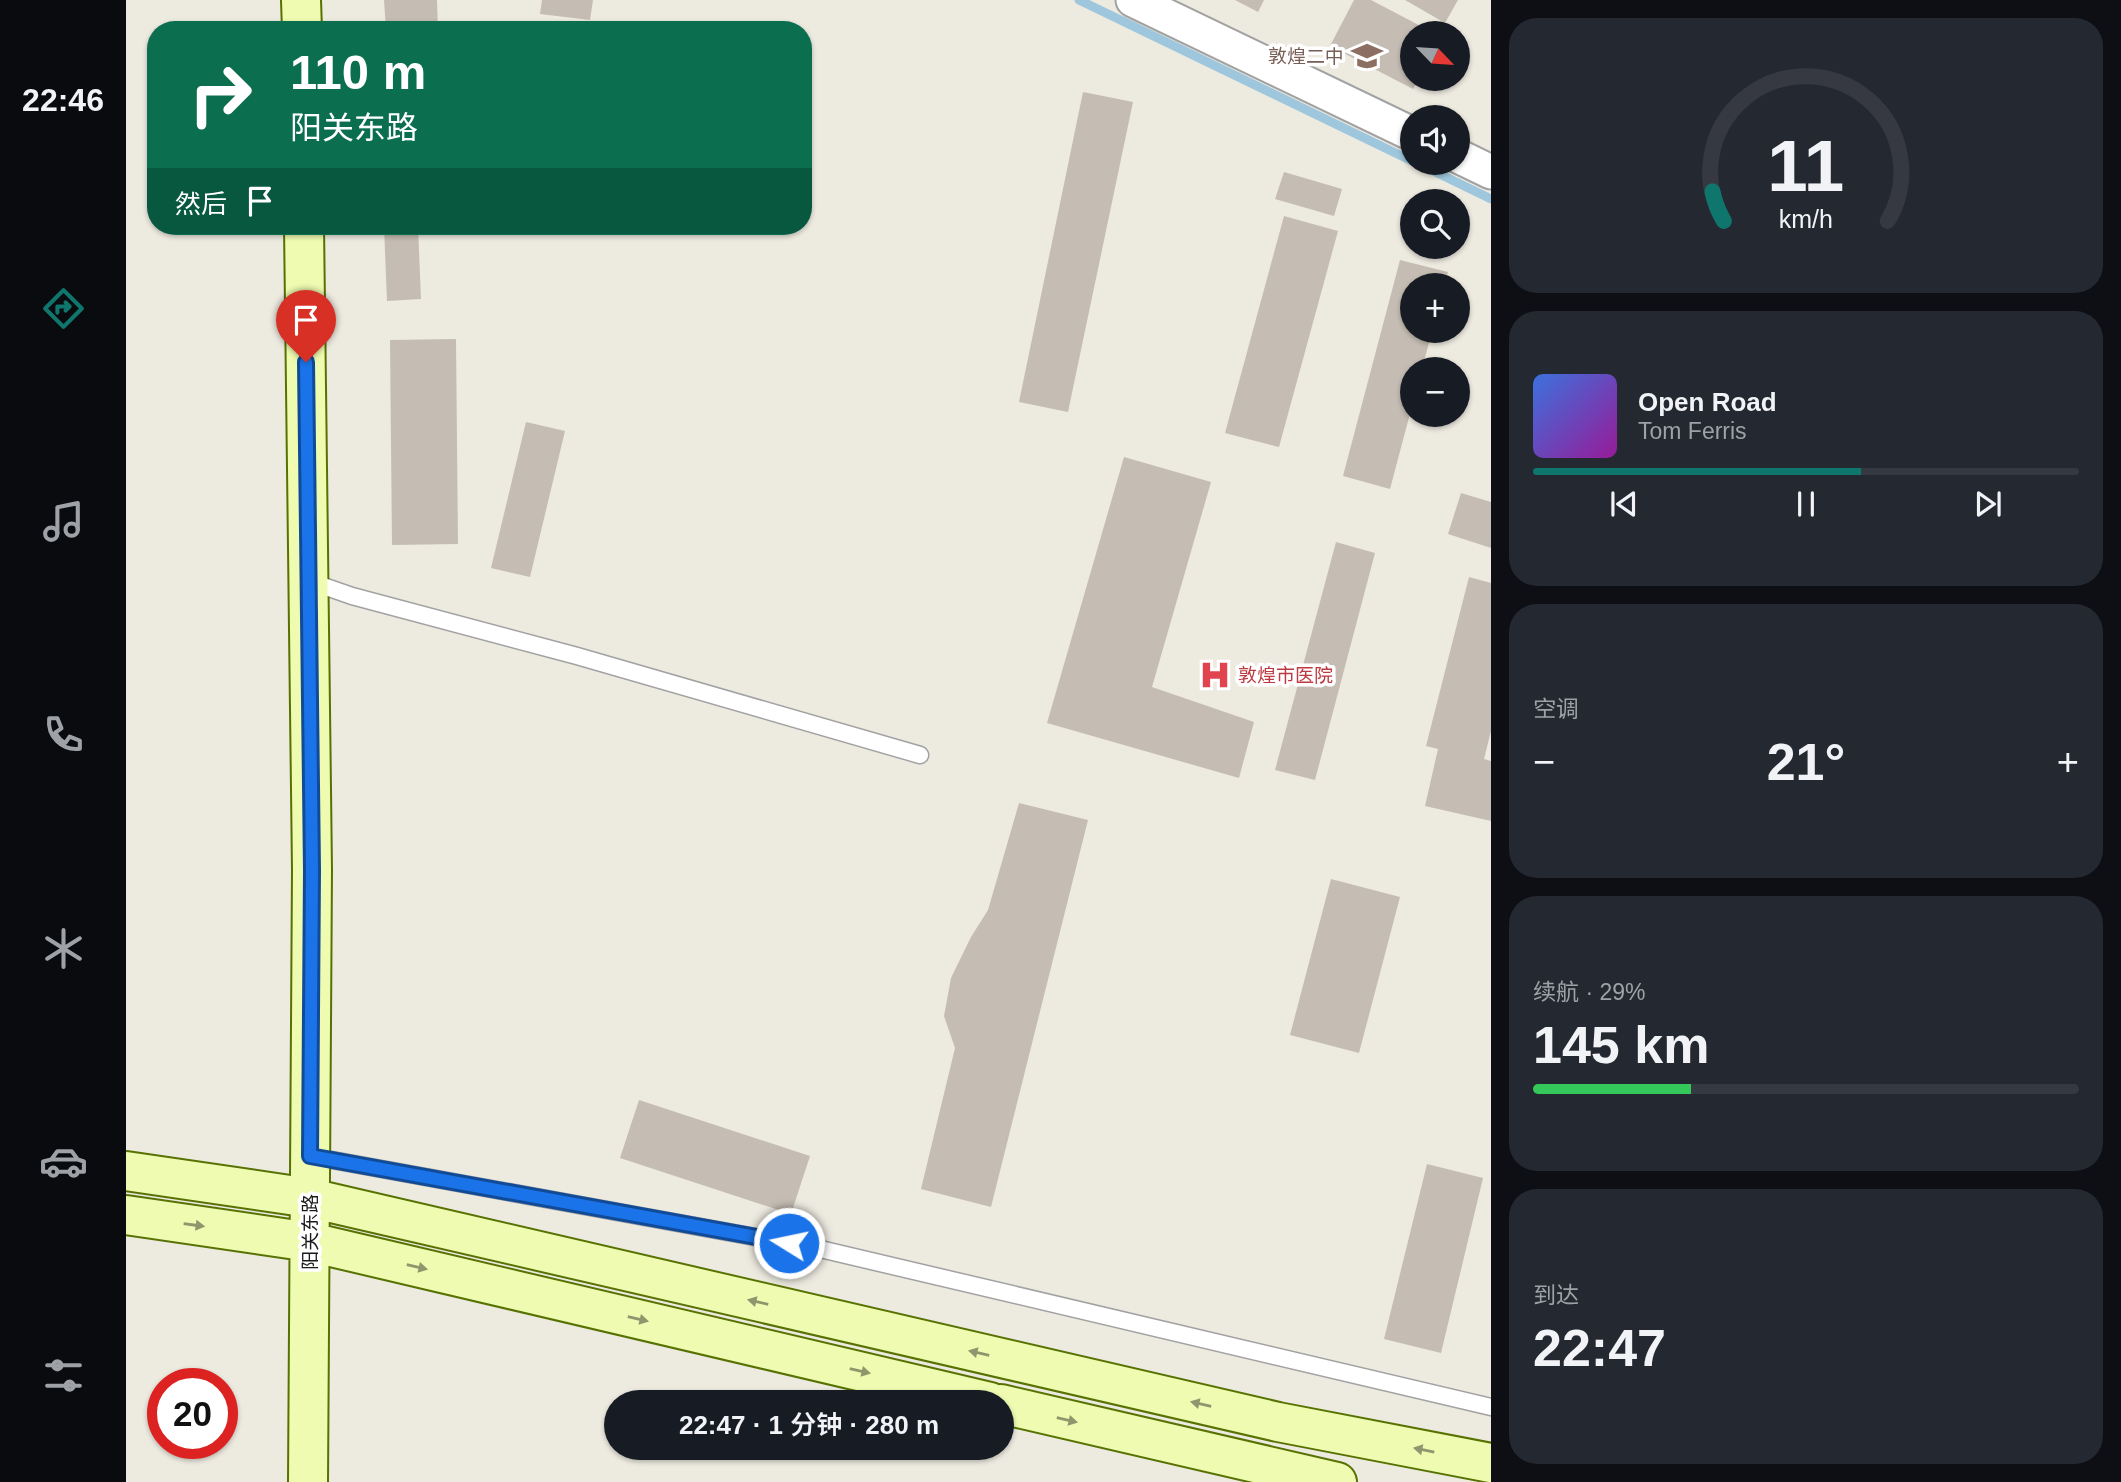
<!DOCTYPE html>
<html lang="zh">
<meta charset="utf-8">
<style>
:root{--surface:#171b24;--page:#242831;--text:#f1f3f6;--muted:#9ea1a6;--line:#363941;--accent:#0f766e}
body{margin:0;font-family:Helvetica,"Noto Sans SC",sans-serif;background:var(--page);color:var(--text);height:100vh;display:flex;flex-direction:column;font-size:26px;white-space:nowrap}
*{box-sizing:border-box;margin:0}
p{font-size:23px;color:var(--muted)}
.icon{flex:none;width:38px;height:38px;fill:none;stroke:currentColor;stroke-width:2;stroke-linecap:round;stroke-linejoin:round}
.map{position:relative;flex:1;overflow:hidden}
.drawer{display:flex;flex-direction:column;gap:18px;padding:18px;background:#0d0f14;width:630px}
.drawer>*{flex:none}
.banner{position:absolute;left:21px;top:21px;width:665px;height:214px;border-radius:28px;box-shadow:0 2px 5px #0004;background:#0b6e4f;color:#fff;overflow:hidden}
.needle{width:46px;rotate:115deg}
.fabs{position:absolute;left:1274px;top:21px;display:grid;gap:14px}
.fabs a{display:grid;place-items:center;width:70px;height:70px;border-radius:50%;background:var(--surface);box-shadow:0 2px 5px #0004;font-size:35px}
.speed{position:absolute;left:21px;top:1368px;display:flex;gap:14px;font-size:35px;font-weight:700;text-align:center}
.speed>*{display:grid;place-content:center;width:91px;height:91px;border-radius:50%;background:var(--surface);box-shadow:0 2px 5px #0004;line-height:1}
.speed .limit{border:10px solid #d22;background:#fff;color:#111}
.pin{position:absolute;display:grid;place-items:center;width:60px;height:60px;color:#fff;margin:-72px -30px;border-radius:50% 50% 50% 0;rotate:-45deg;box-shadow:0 0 7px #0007}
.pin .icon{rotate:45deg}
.me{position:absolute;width:77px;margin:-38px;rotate:280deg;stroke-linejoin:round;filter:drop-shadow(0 0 5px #0008)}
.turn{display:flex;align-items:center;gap:24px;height:147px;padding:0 28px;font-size:32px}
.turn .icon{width:91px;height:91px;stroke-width:2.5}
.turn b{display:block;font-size:49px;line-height:60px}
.then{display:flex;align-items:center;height:66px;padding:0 28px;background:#0003;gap:14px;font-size:26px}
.big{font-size:52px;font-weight:600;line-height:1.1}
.drawer .card{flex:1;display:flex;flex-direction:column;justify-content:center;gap:10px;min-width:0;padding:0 24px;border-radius:28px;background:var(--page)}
.drawer .dial{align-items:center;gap:0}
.dial svg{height:182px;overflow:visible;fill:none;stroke:var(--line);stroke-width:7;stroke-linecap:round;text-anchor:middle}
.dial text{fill:var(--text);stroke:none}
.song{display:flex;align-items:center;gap:21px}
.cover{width:84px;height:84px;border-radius:10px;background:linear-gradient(135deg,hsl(220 70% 55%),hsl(300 70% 35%))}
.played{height:7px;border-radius:4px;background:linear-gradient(90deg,var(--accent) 60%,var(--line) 60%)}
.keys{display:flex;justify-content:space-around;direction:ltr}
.heat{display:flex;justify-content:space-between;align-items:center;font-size:38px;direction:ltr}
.charge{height:10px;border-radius:5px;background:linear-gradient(90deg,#34c759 29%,var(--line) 0)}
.trip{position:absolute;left:478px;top:1390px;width:410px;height:70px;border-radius:35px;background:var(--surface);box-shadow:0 2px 5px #0004;font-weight:600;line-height:70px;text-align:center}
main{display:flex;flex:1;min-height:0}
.tab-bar{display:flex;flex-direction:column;width:126px;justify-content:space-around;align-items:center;background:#090b0e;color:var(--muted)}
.tab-bar .icon{width:49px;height:49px}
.tab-bar .on{color:var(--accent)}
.tab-bar b{font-size:32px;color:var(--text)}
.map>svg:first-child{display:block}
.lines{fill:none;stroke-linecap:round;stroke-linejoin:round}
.stream{stroke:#9ec7dd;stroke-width:9}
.building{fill:#c5bdb3}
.lane-casing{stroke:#a2a2a2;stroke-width:19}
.street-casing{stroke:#a2a2a2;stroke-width:37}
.secondary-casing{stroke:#587202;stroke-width:42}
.lane{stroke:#fff;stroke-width:16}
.street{stroke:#fff;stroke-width:33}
.secondary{stroke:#eefbb0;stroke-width:38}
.oneway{fill:#8f966d}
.route-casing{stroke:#114b97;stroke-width:18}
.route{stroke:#1a73e8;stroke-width:12}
.labels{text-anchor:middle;stroke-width:7;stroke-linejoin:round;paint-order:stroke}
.education-label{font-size:19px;fill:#785e54;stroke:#fff;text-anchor:end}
.health-label{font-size:19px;fill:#be3a42;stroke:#fff;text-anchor:start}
.street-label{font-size:19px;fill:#1b1b1b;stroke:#fff}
</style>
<main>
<nav class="tab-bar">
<b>22:46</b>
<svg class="icon on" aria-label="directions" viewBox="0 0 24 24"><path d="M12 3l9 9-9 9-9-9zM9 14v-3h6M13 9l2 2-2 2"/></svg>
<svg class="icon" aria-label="music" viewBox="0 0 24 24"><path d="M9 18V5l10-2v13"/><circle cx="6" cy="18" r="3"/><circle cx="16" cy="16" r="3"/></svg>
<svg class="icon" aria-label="phone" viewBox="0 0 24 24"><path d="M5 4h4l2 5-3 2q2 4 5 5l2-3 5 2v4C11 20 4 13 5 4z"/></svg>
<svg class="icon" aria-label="climate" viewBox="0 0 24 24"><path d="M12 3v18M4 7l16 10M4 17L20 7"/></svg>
<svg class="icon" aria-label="car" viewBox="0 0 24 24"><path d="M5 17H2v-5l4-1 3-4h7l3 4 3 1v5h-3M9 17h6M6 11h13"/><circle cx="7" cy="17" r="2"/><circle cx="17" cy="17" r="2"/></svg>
<svg class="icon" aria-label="filters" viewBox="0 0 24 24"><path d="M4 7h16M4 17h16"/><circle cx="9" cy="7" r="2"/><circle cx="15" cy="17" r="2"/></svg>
</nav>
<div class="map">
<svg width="1365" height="1482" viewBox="0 0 1365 1482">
<rect width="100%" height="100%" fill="#edeae0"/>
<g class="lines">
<!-- stream -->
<path class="stream" d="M 953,0 L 1286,161
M 1291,163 L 1365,199"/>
</g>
<!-- building -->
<path class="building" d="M 258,0 L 311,0 L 312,30 L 260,30 Z
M 416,0 L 467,0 L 464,20 L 414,14 Z
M 1109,0 L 1138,0 L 1132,12 Z
M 1228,0 L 1245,0 L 1308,33 L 1286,33 L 1286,79 L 1293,79 L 1287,89 L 1204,46 Z
M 1279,0 L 1332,0 L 1319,23 Z
M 957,92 L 1007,102 L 942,412 L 893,402 Z
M 1158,172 L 1216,189 L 1208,216 L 1149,199 Z
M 1158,216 L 1212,231 L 1153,447 L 1099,433 Z
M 258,226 L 292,226 L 295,299 L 261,301 Z
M 1274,260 L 1322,272 L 1318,285 L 1286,285 L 1286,331 L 1306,331 L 1296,369 L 1286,369 L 1286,406 L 1264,489 L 1217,476 Z
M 330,339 L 332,544 L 266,545 L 264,340 Z
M 400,422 L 439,431 L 404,577 L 365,568 Z
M 998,457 L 1085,482 L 1026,687 L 1128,722 L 1113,778 L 921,723 Z
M 1335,493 L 1365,502 L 1365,548 L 1322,534 Z
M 1210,542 L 1249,553 L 1189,780 L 1149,770 Z
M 1343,577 L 1365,583 L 1365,731 L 1358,759 L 1365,761 L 1365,821 L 1299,806 L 1312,749 L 1300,746 Z
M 893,803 L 962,820 L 865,1207 L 795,1189 L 829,1048 L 818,1016 L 825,978 L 845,937 L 862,910 Z
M 1205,879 L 1274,897 L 1233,1053 L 1164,1035 Z
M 513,1100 L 684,1156 L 665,1214 L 494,1158 Z
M 1301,1164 L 1357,1178 L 1315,1353 L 1258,1339 Z"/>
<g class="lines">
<defs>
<path id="lane" d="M 183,581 L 226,596 L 451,656 L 794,755
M 184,1156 L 690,1248 L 1365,1407"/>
<path id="street" d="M 1007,0 L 1286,134
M 1332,156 L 1365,172"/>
<path id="secondary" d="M 175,0 L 176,30
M 178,226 L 186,870 L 182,1482
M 0,1171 L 184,1198 L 1152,1422 L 1365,1463
M 0,1215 L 184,1242 L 864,1402
M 875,1404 L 1211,1482"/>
</defs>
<!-- lane casing -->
<use href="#lane" class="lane-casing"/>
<!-- street casing -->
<use href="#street" class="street-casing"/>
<!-- secondary casing -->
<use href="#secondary" class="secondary-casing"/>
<!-- lane -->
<use href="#lane" class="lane"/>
<!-- street -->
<use href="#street" class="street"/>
<!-- secondary -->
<use href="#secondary" class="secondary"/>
</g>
<!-- one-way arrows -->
<defs><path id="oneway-solid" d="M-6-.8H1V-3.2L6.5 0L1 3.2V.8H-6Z" transform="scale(1.75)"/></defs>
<g class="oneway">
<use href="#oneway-solid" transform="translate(68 1225) rotate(8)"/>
<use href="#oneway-solid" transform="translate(291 1267) rotate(13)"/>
<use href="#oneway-solid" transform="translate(632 1302) rotate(-167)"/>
<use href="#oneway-solid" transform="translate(512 1319) rotate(13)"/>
<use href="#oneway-solid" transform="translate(853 1353) rotate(-167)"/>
<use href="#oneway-solid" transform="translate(734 1371) rotate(13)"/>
<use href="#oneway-solid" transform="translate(1075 1404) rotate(-167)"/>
<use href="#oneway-solid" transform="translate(941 1420) rotate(13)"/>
<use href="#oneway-solid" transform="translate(1298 1450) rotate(-169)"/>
</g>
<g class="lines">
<defs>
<path id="route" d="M 180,362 L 186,870 L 184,1156 L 663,1243"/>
</defs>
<!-- route casing -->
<use href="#route" class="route-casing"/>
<!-- route -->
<use href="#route" class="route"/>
</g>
<!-- icons -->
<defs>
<symbol id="school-bare" viewBox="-9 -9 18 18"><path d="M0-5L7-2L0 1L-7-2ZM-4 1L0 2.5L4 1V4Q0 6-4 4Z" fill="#8d6e63" stroke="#fff" stroke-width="2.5" paint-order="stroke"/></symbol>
<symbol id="hospital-bare" viewBox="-9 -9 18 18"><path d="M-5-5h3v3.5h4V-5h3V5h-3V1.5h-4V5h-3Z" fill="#e0444e" stroke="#fff" stroke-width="2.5" paint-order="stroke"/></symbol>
</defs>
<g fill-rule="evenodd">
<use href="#school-bare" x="1219" y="34" width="44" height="44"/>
<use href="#hospital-bare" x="1067" y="653" width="44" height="44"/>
</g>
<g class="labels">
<!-- education labels -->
<g class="education-label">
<text x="1218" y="63">敦煌二中</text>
</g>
<!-- health labels -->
<g class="health-label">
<text x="1112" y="682">敦煌市医院</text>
</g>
<!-- street labels -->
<g class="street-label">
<text transform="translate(184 1232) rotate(-90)" y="7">阳关东路</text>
</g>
</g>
</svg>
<div class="fabs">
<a><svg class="needle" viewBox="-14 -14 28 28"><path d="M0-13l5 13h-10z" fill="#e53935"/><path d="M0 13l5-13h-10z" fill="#9ea1a6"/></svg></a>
<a><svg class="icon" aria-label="sound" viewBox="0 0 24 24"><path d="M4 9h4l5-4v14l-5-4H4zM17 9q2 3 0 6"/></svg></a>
<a><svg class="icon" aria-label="search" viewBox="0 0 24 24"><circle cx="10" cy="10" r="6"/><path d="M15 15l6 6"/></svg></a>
<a>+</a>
<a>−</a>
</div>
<div class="speed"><div class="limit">20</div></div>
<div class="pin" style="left:180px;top:362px;background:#d93025"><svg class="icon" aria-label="arrive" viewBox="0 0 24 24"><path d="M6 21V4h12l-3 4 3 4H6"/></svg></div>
<svg class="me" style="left:663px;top:1243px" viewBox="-20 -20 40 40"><circle r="17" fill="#1a73e8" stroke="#fff" stroke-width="3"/><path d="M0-11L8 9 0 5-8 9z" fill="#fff"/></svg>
<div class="trip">22:47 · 1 分钟 · 280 m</div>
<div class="banner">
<div class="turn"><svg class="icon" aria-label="right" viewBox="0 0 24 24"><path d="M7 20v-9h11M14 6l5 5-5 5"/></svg><div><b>110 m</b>阳关东路</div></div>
<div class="then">然后<svg class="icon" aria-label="arrive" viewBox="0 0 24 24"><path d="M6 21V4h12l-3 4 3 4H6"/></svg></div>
</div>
</div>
<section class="drawer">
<div class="card dial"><svg viewBox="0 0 100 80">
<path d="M14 69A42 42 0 1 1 86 69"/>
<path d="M14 69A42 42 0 0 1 9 56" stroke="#0f766e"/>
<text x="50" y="56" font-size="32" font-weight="700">11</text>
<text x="50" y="72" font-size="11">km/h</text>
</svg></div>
<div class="card">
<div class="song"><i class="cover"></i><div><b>Open Road</b><p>Tom Ferris</p></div></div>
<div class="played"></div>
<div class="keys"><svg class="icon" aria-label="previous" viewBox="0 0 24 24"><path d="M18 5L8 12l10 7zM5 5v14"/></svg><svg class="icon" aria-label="pause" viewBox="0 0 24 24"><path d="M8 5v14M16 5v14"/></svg><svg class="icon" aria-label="next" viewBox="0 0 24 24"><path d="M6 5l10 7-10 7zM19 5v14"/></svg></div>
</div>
<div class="card"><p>空调</p>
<div class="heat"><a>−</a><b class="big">21°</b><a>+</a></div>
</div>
<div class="card"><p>续航 · 29%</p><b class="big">145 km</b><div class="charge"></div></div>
<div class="card"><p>到达</p><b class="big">22:47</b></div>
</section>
</main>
